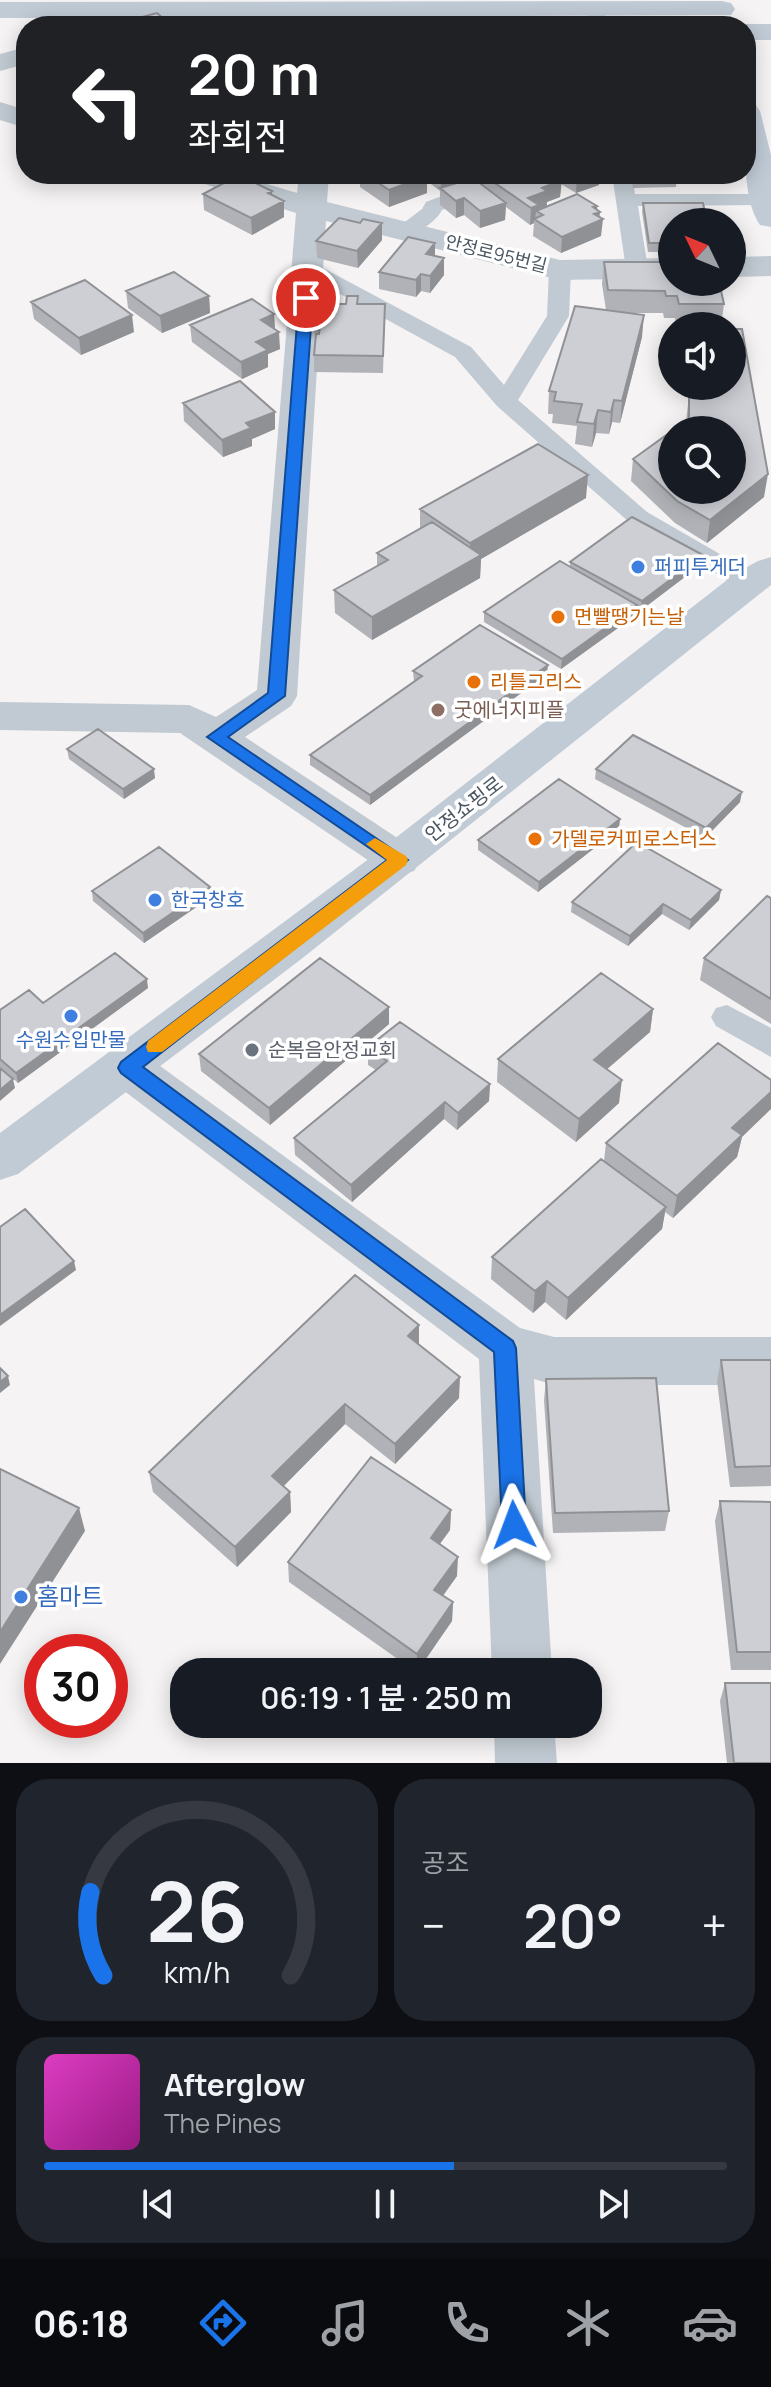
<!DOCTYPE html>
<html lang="ko">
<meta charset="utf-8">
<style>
:root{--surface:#171b24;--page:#20242c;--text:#f1f3f6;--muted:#9ea1a6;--line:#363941;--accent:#1a73e8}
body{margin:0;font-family:Manrope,"Noto Sans KR",sans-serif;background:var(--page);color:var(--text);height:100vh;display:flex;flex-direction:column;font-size:30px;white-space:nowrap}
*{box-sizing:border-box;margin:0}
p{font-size:26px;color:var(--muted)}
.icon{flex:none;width:44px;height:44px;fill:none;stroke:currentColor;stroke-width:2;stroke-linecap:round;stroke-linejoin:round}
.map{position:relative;height:1763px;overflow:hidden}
.sheet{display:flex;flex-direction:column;gap:16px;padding:16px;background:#0d0f14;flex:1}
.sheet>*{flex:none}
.guide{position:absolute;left:16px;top:16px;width:740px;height:168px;border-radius:32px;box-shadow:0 4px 20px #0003;background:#202124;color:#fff;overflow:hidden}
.needle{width:52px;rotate:313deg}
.tools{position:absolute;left:658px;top:208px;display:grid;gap:16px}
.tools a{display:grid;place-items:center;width:88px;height:88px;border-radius:50%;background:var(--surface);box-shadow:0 4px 20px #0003;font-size:40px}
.speed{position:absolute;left:24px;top:1634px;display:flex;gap:16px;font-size:40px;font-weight:700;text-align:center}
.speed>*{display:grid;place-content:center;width:104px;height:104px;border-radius:50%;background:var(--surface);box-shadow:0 4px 20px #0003;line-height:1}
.speed .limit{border:12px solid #d22;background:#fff;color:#111}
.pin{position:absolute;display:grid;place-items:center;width:68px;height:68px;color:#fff;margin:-34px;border:4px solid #fff;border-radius:50%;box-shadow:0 2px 8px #0007}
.me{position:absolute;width:88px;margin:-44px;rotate:357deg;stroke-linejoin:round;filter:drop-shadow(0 0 6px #0008)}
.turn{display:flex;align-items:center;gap:28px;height:168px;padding:0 40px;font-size:36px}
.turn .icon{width:104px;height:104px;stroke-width:2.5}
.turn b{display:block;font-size:56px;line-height:68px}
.big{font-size:60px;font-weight:600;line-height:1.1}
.sheet .card{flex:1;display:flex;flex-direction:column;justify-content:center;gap:12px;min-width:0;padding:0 28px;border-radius:32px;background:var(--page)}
.sheet .dial{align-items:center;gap:0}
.dial svg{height:208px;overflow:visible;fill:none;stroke:var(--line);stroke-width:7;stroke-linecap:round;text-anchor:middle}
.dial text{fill:var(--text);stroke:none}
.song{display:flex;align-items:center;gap:24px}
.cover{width:96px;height:96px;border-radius:12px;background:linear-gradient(135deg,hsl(310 70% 55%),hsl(310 70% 35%))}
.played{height:8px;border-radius:4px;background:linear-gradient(90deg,var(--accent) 60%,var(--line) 60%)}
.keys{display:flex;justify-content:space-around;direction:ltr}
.heat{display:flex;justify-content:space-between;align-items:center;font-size:44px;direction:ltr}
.sheet .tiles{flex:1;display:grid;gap:16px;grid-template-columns:1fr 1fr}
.card:last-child{grid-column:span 2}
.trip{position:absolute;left:170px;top:1658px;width:432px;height:80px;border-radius:32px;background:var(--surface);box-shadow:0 4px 20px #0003;font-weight:600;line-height:80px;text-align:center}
.dock{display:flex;height:128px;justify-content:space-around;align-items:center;background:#090b0e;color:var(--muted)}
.dock .icon{width:56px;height:56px}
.dock .current{color:var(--accent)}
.dock b{font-size:36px;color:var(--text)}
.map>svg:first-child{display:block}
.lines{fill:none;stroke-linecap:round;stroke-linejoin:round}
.lane{fill:#c1cad2;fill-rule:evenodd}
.street{fill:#c1cad2;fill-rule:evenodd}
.secondary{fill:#c1cbd6;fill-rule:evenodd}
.wall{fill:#b0b2b7}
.shaded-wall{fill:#909195}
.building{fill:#cdcfd5;stroke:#909195;stroke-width:2}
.route{fill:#1a73e8;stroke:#114b97;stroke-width:2}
.slow{fill:#f59e0b}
.shop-dot{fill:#3f7fe0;stroke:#fff;stroke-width:3}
.food-dot{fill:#e8710a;stroke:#fff;stroke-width:3}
.education-dot{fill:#8d6e63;stroke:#fff;stroke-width:3}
.worship-dot{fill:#6b7280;stroke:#fff;stroke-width:3}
.labels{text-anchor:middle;stroke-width:7;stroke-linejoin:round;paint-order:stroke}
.far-street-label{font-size:18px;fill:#4a5661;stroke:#fff}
.shop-label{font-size:20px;fill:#366cbe;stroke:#fff;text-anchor:start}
.food-label{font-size:20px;fill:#c56008;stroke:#fff;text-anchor:start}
.education-label{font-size:20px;fill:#785e54;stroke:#fff;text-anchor:start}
.street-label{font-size:20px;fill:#4a5661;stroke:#fff}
.worship-label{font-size:20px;fill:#5b616d;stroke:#fff;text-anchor:start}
.near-shop-label{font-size:24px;fill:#366cbe;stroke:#fff;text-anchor:start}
</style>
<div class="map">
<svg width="771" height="1763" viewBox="0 0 771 1763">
<rect width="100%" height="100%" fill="#f5f3f3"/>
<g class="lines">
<!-- lane -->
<path class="lane" d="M 595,4 L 604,9 L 607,26 L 589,26 L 586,9 Z
M 500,174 L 529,174 L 526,178 L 442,210 C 436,222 417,234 404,237 L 393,231 L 422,209 L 426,202 Z
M 612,174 L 632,174 L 635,194 L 767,194 L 771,195 L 771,205 L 638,206 L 648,269 L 637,276 L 626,269 Z
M 308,260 L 471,347 L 504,385 L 547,316 L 549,270 L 552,265 L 568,265 L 571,270 L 569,316 L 518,400 L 647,512 L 758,576 L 762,582 L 758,588 L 749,590 L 740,588 L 629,522 L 497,406 L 455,357 L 300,272 L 297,267 Z
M 727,1005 L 771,1028 L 771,1057 L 716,1026 L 711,1017 L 716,1008 Z"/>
<!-- street -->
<path class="street" d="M 320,2 L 329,4 L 333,10 L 334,26 L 306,26 L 307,10 L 311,4 Z
M 26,47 L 26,64 L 0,71 L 0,54 Z
M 0,102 L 26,110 L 26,128 L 0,120 Z
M 188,174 L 234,174 L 297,193 L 299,174 L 329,174 L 327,202 L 560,260 L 672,258 L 672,278 L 560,280 L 326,221 L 297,696 L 291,706 L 245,737 L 414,849 L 421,860 L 414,871 L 399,876 L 384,871 L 180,733 L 0,730 L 0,702 L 189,705 L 216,717 L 257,690 L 296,213 L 192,180 Z
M 771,256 L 771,276 L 732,277 L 732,257 Z
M 128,1049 L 145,1055 L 520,1328 L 554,1337 L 771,1337 L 771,1385 L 554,1385 L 534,1379 L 552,1672 L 492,1672 L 479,1359 L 111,1081 L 104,1068 L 111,1055 Z
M 494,1724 L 554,1724 L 557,1763 L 495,1763 Z"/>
<!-- secondary -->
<path class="secondary" d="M 722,1 L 731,3 L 735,9 L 731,15 L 0,18 L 0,2 Z
M 746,24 L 771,24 L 771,40 L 746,40 L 746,26 L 737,26 Z
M 746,102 L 756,105 L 760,111 L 771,155 L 771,227 L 760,225 C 740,195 746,137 746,102 Z
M 771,557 L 771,585 L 300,960 L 18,1174 L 0,1180 L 0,1133 L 362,864 L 736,573 L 758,561 Z"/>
</g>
<!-- wall -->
<path class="wall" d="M 360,174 L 469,174 L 463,176 L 463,181 L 481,184 L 482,174 L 599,174 L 599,185 L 576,193 L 561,184 L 560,197 L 547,202 L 547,207 L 597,206 L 601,236 L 561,253 L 533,236 L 534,223 L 530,225 L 506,207 L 505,220 L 480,228 L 464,215 L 456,218 L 440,205 L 440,191 L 427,181 L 427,193 L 389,207 L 360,187 Z
M 630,174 L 677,174 L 676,187 L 633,188 Z
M 203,194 L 273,196 L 284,217 L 252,235 L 204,210 Z
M 643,203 L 672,222 L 672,252 L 648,252 L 642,212 Z
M 360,223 L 382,223 L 382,240 L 358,268 L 317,258 L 316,241 Z
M 435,243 L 435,256 L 444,275 L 430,293 L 421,291 L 416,297 L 379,289 L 379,272 Z
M 604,262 L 724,304 L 721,326 L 676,326 L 675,318 L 664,318 L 663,313 L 627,313 L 642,337 L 620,423 L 612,422 L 609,434 L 596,433 L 592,447 L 575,444 L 577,426 L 552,423 L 553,414 L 548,414 L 549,391 L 606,310 L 602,284 Z
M 126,291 L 209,296 L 210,313 L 162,333 L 128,308 Z
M 31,302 L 134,332 L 81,355 L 34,319 Z
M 358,304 L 385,304 L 383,373 L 314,372 L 314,355 L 319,333 L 314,333 L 314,316 Z
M 274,314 L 275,329 L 280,349 L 268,354 L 268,367 L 242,379 L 192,342 L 190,325 Z
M 703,386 L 732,386 L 764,497 L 707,543 L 675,523 L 631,481 L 633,459 L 686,421 L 689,396 L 704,395 Z
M 183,403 L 275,412 L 275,429 L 252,439 L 252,446 L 223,457 L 184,421 Z
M 586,498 L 481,559 L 480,578 L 372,640 L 335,613 L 334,590 L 377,566 L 377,553 L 420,528 L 420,509 Z
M 570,562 L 702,564 L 640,611 L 637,609 L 636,615 L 561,669 L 484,622 L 484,612 L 570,566 Z
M 413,671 L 547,674 L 370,805 L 310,765 L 310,755 L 414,681 Z
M 67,749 L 155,778 L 124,799 L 69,759 Z
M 596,769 L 740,802 L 705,838 L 595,779 Z
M 619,829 L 538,892 L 478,850 L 478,840 Z
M 721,890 L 719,900 L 689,930 L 662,914 L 628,946 L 571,912 L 572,902 Z
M 92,891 L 211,897 L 144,943 L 93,901 Z
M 771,898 L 771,1024 L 700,980 L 704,958 Z
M 148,988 L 18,1083 L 0,1067 L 0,1010 L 43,1003 Z
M 653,1009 L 650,1032 L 607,1069 L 619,1103 L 576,1142 L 497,1082 L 498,1059 Z
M 389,1024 L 270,1125 L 201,1071 L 199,1054 Z
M 368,1047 L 490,1084 L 489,1101 L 457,1130 L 444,1119 L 352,1202 L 295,1155 L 294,1138 L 376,1070 L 368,1065 Z
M 742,1137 L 737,1157 L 673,1218 L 665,1212 L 662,1229 L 566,1320 L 545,1302 L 533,1313 L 491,1279 L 492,1257 L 604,1161 L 606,1143 Z
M 419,1345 L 459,1398 L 395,1464 L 345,1424 L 283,1486 L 290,1492 L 291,1512 L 237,1567 L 153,1492 L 149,1472 Z
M 721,1360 L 771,1360 L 771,1486 L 730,1487 L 717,1381 Z
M 546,1379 L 669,1511 L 665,1531 L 553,1533 L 544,1400 Z
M 720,1501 L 771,1502 L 771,1670 L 731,1670 L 715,1521 Z
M 451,1510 L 450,1530 L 440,1544 L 457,1576 L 443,1596 L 453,1602 L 452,1621 L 416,1672 L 289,1582 L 288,1562 Z
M 725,1683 L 771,1763 L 727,1763 L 720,1701 Z"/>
<!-- shaded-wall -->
<path class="shaded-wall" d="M 444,174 L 469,174 L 463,176 L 463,184 L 441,189 L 441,175 Z
M 584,174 L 599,174 L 599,185 L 576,193 L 577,177 Z
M 427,176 L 427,193 L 389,207 L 389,190 Z
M 562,180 L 560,197 L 547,202 L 546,208 L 536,212 L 535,220 L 534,219 L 534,223 L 530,225 L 531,208 L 528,198 L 542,188 Z
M 272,191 L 273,206 L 284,201 L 284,217 L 252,235 L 251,218 L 268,193 Z
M 464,198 L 464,215 L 456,218 L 456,201 Z
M 506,203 L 505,220 L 480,228 L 480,211 Z
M 597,206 L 597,213 L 600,212 L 599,221 L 603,219 L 601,236 L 561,253 L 562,237 L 593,207 Z
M 382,223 L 382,240 L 358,268 L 357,251 Z
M 435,243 L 435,260 L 426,254 Z
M 444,258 L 444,275 L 430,293 L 430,276 Z
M 421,274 L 421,291 L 416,297 L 416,280 Z
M 209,296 L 210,313 L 162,333 L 160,316 Z
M 274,314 L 275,331 L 261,320 Z
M 132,315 L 134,332 L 81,355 L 79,338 Z
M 644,315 L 642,337 L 620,423 L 622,401 Z
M 279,332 L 280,349 L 268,354 L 268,367 L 242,379 L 241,362 L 256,342 Z
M 614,400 L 612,422 L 609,434 L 611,412 Z
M 598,410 L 596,433 L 592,447 L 594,424 Z
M 275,412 L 275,429 L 252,439 L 252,446 L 223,457 L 222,440 L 246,423 Z
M 768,474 L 764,497 L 707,543 L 710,520 Z
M 588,475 L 586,498 L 481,559 L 480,578 L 372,640 L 372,617 L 470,562 L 470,543 Z
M 703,555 L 702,564 L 640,611 L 642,601 Z
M 637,605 L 636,615 L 561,669 L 562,659 Z
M 548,665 L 547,674 L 370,805 L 370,795 Z
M 154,769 L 155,778 L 124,799 L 123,789 Z
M 742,792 L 740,802 L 705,838 L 706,828 Z
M 620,819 L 619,829 L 538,892 L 539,882 Z
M 210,887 L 211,897 L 144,943 L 143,933 Z
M 721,890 L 719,900 L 689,930 L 691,920 Z
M 663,904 L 662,914 L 628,946 L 630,936 Z
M 147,979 L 148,988 L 18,1083 L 16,1073 Z
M 389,1007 L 389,1024 L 270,1125 L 269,1108 Z
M 653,1009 L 650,1032 L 591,1083 L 594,1060 Z
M 13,1079 L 15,1088 L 0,1101 L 0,1090 Z
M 622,1080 L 619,1103 L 576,1142 L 579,1119 Z
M 490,1084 L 489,1101 L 457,1130 L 458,1113 Z
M 771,1092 L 771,1109 L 742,1137 L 737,1157 L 673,1218 L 677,1196 L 732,1128 Z
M 445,1102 L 444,1119 L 352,1202 L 351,1185 Z
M 666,1207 L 662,1229 L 566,1320 L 568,1298 Z
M 74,1261 L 76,1270 L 0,1326 L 0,1315 Z
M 547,1281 L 545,1302 L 533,1313 L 535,1291 Z
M 419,1325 L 419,1346 L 408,1336 Z
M 8,1376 L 10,1385 L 0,1393 L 0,1382 Z
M 460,1377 L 459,1398 L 395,1464 L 395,1444 Z
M 345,1404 L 345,1424 L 274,1496 L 272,1476 Z
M 290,1492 L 291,1512 L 237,1567 L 235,1547 Z
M 79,1508 L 85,1531 L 0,1664 L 0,1632 Z
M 451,1510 L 450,1530 L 430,1557 L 431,1538 Z
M 458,1557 L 457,1576 L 433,1609 L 434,1590 Z
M 453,1602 L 452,1621 L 417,1672 L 417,1654 Z"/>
<!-- building -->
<path class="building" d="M 157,13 L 172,26 L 88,26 L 107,21 L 111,25 Z
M 365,174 L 424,174 L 427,176 L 389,190 Z
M 482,174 L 552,174 L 562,180 L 542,188 L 547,191 L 528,198 L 539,205 L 531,208 Z
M 239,175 L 272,191 L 268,193 L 284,201 L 251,218 L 203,194 Z
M 473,178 L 506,203 L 480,211 L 464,198 L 456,201 L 440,188 Z
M 577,194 L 597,206 L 593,207 L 600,212 L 594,214 L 603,219 L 562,237 L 534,219 L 543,215 L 536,211 Z
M 643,203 L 703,203 L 707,222 L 672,222 L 672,243 L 649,243 Z
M 339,218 L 360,223 L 363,219 L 382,223 L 357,251 L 316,241 Z
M 408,237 L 435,243 L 426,254 L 444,258 L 430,276 L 421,274 L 416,280 L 379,272 Z
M 604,262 L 672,262 L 672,282 L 719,282 L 724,304 L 679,304 L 677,296 L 666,296 L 665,291 L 608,290 Z
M 174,272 L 209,296 L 160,316 L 126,291 Z
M 85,280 L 132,315 L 79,338 L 31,302 Z
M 347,296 L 358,296 L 357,304 L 385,304 L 383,356 L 314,355 L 316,334 L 319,334 L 321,316 L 314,316 L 315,304 L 346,304 Z
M 252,299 L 274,314 L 261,320 L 279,332 L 256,342 L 268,350 L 241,362 L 190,325 Z
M 575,306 L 644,315 L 622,401 L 614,400 L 611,412 L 598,410 L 594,424 L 577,422 L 582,404 L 554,401 L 556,392 L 549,391 Z
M 732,329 L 742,329 L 768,474 L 710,520 L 677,501 L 633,459 L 672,431 L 672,490 L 732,490 L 732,430 L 674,430 L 689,419 L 689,396 L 710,394 L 709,386 L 732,386 Z
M 240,381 L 275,412 L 246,423 L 251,428 L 222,440 L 183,403 Z
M 538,444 L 588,475 L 470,543 L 420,509 Z
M 632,517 L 703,555 L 642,601 L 570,562 Z
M 432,522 L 481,555 L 372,617 L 334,590 L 388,560 L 377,553 Z
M 560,561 L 637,605 L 562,659 L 484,612 Z
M 480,625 L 548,665 L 370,795 L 310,755 L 422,676 L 413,671 Z
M 98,729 L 154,769 L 123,789 L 67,749 Z
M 633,735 L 742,792 L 706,828 L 596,769 Z
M 559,779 L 620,819 L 539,882 L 478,840 Z
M 637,842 L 721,890 L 691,920 L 663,904 L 630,936 L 572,902 Z
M 159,847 L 210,887 L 143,933 L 92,891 Z
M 767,896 L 771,898 L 771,999 L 704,958 Z
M 115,953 L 147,979 L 16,1073 L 0,1059 L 0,1010 L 29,990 L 43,1003 Z
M 320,958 L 389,1007 L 269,1108 L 199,1054 Z
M 601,973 L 653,1009 L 594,1060 L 622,1080 L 579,1119 L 498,1059 Z
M 400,1022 L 490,1084 L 458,1113 L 445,1102 L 351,1185 L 294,1138 L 387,1061 L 368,1047 Z
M 718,1043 L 771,1080 L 771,1092 L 732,1128 L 742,1135 L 677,1196 L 606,1143 Z
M 0,1068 L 13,1079 L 0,1090 Z
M 601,1159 L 666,1207 L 568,1298 L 547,1281 L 535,1291 L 492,1257 Z
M 25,1209 L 74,1261 L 0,1315 L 0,1227 Z
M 355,1275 L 419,1325 L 408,1336 L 460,1377 L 395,1444 L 345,1404 L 272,1476 L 290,1492 L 235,1547 L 149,1472 Z
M 721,1360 L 771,1360 L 771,1466 L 735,1467 Z
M 0,1368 L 8,1376 L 0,1382 Z
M 656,1378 L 669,1511 L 555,1513 L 546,1379 Z
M 371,1457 L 451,1510 L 431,1538 L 458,1557 L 434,1590 L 453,1602 L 417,1654 L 288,1562 Z
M 0,1469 L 79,1508 L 0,1632 Z
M 720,1501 L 771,1502 L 771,1652 L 737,1652 Z
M 725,1683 L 771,1683 L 771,1763 L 734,1763 Z"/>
<!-- route -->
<path class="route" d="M 306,294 L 313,298 L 285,696 L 228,737 L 408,860 L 143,1067 L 513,1341 L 516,1348 L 526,1525 L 523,1532 L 514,1536 L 506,1532 L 502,1525 L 494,1352 L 121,1073 L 118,1068 L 121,1062 L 387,860 L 207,737 L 268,693 L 299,298 Z"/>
<!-- slow -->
<path class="slow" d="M 375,838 L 406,856 L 408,860 L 406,865 L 162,1052 L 148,1052 L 146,1047 L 148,1041 L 387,860 L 366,844 Z"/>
<!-- markers -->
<g class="shop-dot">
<circle cx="638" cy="567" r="8"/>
<circle cx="155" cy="900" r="8"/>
<circle cx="71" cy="1016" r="8"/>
<circle cx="21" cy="1597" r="8"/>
</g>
<g class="food-dot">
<circle cx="558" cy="617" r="8"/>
<circle cx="474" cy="682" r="8"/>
<circle cx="535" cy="839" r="8"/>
</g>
<circle class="education-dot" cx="438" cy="710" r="8"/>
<circle class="worship-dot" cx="252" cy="1050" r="8"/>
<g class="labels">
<!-- far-street labels -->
<g class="far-street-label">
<text transform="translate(496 254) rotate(14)" y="6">안정로95번길</text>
</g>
<!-- shop labels -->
<g class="shop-label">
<text x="654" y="574">퍼피투게더</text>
<text x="171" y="907">한국창호</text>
<text x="71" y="1047" text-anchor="middle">수원수입만물</text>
</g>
<!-- food labels -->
<g class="food-label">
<text x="574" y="624">면빨땡기는날</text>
<text x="490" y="689">리틀그리스</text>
<text x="551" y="846">가델로커피로스터스</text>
</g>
<!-- education labels -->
<g class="education-label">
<text x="454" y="717">굿에너지피플</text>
</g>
<!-- street labels -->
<g class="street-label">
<text transform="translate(464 809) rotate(-38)" y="7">안정쇼핑로</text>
</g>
<!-- worship labels -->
<g class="worship-label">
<text x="268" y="1057">순복음안정교회</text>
</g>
<!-- near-shop labels -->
<g class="near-shop-label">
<text x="37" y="1605">홈마트</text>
</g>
</g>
</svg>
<div class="tools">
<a><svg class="needle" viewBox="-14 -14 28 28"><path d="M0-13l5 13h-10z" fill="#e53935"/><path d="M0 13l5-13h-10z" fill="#9ea1a6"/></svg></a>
<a><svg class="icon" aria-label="sound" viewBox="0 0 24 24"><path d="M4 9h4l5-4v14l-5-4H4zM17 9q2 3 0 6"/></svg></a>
<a><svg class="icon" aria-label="search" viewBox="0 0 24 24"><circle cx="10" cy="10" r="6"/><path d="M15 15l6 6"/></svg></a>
</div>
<div class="speed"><div class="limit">30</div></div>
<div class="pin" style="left:306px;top:298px;background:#d93025"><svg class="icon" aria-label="arrive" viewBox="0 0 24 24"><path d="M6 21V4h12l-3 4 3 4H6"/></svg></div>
<svg class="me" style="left:514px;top:1525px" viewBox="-20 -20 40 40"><path d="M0-17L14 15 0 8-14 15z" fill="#1a73e8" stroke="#fff" stroke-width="4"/></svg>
<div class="trip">06:19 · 1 분 · 250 m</div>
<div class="guide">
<div class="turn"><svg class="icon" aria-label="left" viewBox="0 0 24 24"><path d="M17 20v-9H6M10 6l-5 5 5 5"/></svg><div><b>20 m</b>좌회전</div></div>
</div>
</div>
<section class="sheet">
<div class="tiles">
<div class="card dial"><svg viewBox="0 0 100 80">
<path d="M14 69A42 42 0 1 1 86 69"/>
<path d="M14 69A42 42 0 0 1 9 37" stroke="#1a73e8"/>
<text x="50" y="56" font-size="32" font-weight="700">26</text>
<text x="50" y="72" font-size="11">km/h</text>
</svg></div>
<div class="card"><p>공조</p>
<div class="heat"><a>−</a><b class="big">20°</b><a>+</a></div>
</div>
<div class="card">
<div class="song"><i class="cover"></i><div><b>Afterglow</b><p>The Pines</p></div></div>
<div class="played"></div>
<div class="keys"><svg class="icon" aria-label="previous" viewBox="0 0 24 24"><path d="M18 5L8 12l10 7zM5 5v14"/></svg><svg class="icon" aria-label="pause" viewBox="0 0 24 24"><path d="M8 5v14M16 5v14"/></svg><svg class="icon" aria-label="next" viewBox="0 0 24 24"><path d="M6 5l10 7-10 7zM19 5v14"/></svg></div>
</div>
</div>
</section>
<nav class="dock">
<b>06:18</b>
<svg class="icon current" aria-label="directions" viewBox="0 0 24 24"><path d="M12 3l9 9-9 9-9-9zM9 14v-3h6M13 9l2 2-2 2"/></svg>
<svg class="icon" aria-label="music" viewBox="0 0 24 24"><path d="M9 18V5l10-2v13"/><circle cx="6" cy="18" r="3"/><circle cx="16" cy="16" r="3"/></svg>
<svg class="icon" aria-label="phone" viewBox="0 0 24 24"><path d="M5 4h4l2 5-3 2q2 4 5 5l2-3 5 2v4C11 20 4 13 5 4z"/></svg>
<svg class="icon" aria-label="climate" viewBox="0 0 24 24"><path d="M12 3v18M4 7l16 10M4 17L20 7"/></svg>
<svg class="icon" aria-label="car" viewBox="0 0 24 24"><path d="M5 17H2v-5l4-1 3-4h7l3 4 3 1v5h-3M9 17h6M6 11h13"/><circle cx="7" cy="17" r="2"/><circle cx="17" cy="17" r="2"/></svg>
</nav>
